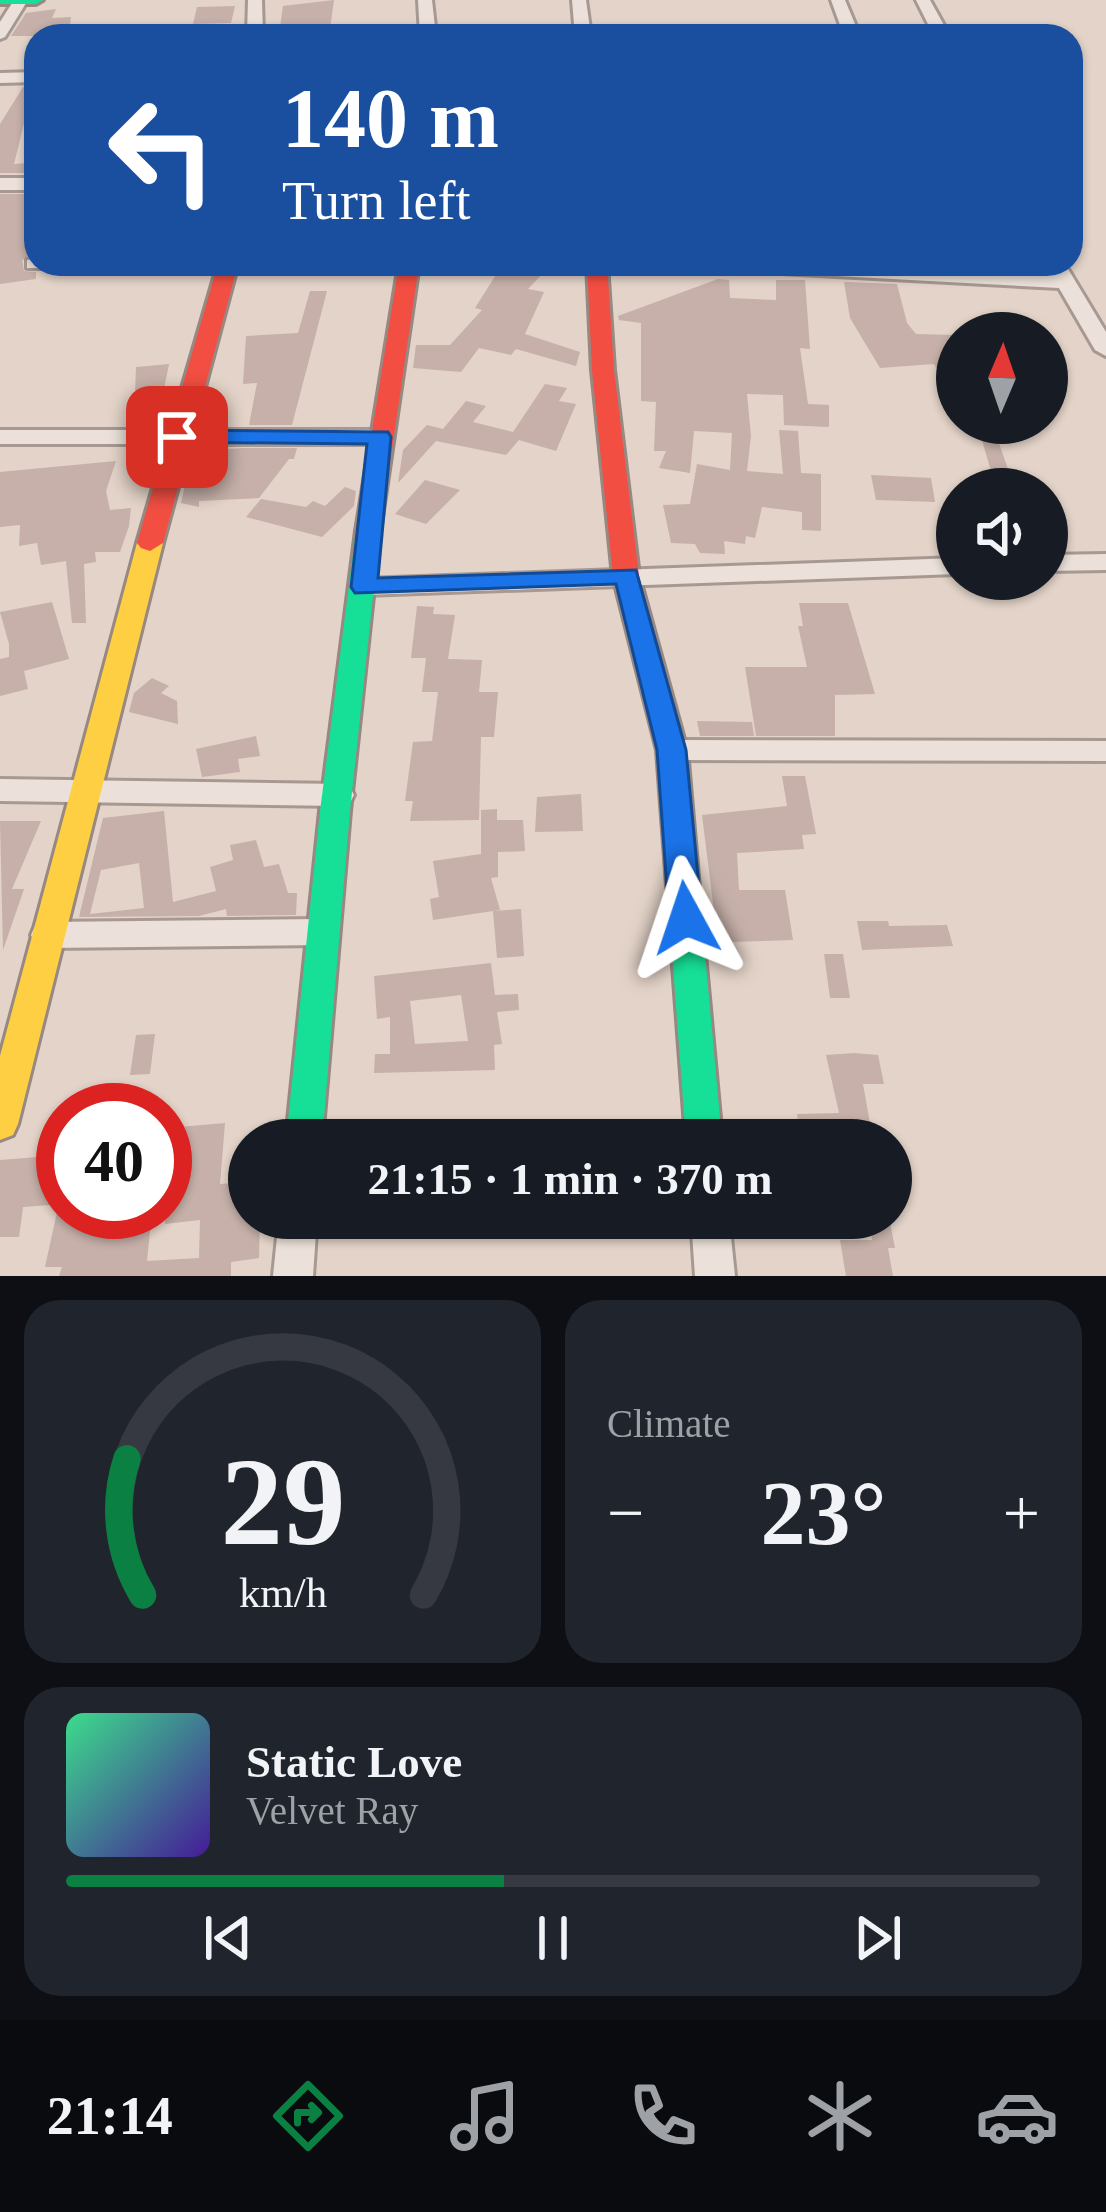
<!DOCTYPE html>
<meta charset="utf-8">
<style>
:root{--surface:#171b24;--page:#20242c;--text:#f1f3f6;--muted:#9ea1a6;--line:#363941;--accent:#0b8043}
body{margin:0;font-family:Georgia,serif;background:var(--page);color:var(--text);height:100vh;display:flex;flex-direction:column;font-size:45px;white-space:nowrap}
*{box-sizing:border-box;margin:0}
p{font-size:39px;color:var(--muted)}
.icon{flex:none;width:66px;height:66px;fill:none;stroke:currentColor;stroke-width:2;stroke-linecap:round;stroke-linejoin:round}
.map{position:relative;height:1276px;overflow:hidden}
.panel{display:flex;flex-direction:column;gap:24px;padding:24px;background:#0d0f14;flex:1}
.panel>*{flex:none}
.banner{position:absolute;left:24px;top:24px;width:1059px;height:252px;border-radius:36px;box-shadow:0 3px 9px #0004;background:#1a4fa0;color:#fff;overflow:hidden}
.needle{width:78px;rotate:2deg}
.controls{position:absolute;left:936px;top:312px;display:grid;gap:24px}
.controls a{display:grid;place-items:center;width:132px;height:132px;border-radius:50%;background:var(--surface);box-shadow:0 3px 9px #0004;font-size:60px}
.speed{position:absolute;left:36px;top:1083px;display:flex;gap:24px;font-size:60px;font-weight:700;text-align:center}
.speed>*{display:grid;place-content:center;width:156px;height:156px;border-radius:50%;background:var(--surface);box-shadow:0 3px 9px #0004;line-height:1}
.speed .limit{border:18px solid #d22;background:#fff;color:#111}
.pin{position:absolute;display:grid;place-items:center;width:102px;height:102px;color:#fff;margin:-51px;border-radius:24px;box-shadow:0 6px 18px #0006}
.me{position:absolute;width:132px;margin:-66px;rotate:355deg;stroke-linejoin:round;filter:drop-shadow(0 0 9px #0008)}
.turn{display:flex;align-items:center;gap:42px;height:252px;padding:0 60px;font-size:54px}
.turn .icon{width:156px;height:156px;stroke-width:2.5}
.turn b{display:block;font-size:84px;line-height:102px}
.big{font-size:90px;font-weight:700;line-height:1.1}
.panel .card{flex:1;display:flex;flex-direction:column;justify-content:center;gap:18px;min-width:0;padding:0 42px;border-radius:36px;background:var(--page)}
.panel .dial{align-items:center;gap:0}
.dial svg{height:312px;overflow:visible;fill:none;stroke:var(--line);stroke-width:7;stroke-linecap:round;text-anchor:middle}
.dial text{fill:var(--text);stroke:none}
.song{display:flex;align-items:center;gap:36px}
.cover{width:144px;height:144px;border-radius:18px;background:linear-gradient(135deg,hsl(150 70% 55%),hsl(260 70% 35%))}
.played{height:12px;border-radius:6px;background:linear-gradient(90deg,var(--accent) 45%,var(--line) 45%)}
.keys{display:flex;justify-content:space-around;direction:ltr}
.heat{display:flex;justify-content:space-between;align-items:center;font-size:66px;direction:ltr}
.panel .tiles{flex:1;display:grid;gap:24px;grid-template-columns:1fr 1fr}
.card:last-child{grid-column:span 2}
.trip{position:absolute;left:228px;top:1119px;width:684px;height:120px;border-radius:60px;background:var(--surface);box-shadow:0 3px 9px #0004;font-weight:700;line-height:120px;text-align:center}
.menu{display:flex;height:192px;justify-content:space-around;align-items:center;background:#090b0e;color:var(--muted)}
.menu .icon{width:84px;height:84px}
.menu .selected{color:var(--accent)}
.menu b{font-size:54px;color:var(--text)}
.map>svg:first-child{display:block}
.building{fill:#c6b0a9;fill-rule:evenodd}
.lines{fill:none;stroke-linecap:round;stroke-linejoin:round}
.street-casing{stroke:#a79992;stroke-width:6}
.fast-casing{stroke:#978882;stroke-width:6}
.slow-casing{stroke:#978882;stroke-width:6}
.jam-casing{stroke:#978882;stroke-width:6}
.street{fill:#ebe1da;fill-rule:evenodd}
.fast{fill:#16e098;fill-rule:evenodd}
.slow{fill:#ffcf43;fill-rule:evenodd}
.jam{fill:#f24e42;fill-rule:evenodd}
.route{fill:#1a73e8;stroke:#114b97;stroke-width:3}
</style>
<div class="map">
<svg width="1106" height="1276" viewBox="0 0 1106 1276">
<rect width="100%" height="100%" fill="#e3d3c8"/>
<!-- building -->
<path class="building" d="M 334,0 L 329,36 L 279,34 L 283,6 Z
M 235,6 L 231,23 L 193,24 L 197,7 Z
M 56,9 L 52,18 L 71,17 L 69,36 L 11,36 L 26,13 Z
M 23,87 L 33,87 L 14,164 L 29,163 L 26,173 L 0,173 L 0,124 Z
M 0,194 L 36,194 L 36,254 L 22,260 L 24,271 L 36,272 L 36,279 L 0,284 Z
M 499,270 L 546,270 L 528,289 L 544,292 L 525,334 L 580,352 L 576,366 L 516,349 L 511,355 L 479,348 L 461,372 L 413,368 L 416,345 L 450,345 L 482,310 L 475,308 Z
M 718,279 L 729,280 L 730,298 L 776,300 L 776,280 L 805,280 L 810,349 L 800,348 L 808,404 L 829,405 L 829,427 L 784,425 L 783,395 L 747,394 L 751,436 L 747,471 L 783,474 L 779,430 L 798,431 L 801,473 L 821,474 L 821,531 L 802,530 L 802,512 L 762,507 L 755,538 L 746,536 L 745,544 L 724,541 L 725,554 L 700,553 L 695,544 L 671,543 L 663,505 L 690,504 L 697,464 L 730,470 L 732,433 L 694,431 L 690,473 L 659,468 L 666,451 L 654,451 L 656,402 L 641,401 L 641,323 L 619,320 L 618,316 Z
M 844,282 L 897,284 L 907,323 L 916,334 L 957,335 L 957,405 L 934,364 L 880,368 L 850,318 Z
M 310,291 L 327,291 L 292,425 L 249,425 L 257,383 L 243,384 L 246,336 L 298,333 Z
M 169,364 L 158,419 L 134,419 L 136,367 Z
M 545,384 L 567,388 L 559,401 L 576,404 L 556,451 L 519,440 L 506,455 L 436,441 L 398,483 L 403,450 L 427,425 L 443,429 L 466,401 L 486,406 L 473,422 L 513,432 Z
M 977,423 L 992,423 L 1015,489 L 990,489 L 981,472 L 991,471 Z
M 244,448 L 297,448 L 294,459 L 289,459 L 259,498 L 199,501 L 199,507 L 181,503 L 193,451 Z
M 116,461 L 106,491 L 110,510 L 131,508 L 129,526 L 120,552 L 95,552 L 96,562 L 84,564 L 86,623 L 72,623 L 66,561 L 41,565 L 37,543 L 19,546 L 20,525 L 0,527 L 0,472 Z
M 871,475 L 931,478 L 935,502 L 876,500 Z
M 425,480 L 460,490 L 426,524 L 395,514 Z
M 345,487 L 356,491 L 354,506 L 322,537 L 246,517 L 261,499 L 306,507 L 313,501 L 325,506 Z
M 52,602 L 69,659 L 24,671 L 28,689 L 0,696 L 0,659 L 9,657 L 9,644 L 0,612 Z
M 799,603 L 848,603 L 875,694 L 835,695 L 835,736 L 756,736 L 745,667 L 807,667 L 798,626 L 803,626 Z
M 417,606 L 434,607 L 433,614 L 455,615 L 448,659 L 482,660 L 479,692 L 498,692 L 494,737 L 481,737 L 479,820 L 410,821 L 413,801 L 405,801 L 413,742 L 432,741 L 438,692 L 422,692 L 426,658 L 411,658 Z
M 152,678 L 169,686 L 161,693 L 177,701 L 178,724 L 129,712 L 134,693 Z
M 697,721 L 752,722 L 754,736 L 700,736 Z
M 256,736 L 260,756 L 238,759 L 240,772 L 202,777 L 196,749 Z
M 782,776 L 805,776 L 816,834 L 802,835 L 804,849 L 737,853 L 739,890 L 785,890 L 793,940 L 729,942 L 728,935 L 717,936 L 702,815 L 787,806 Z
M 581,794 L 583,831 L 535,832 L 537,797 Z
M 497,809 L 497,820 L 523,820 L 525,851 L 498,852 L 498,877 L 491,878 L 500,910 L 494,911 L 521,909 L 524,956 L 497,958 L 493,911 L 433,920 L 430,899 L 439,897 L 433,861 L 481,854 L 481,810 Z
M 164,811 L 173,902 L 216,891 L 210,867 L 233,860 L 230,845 L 256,840 L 264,867 L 279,864 L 288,893 L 297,893 L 296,915 L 227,916 L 226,909 L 199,916 L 79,917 L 103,818 ZM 139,863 L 144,908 L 90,914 L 101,870 Z
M 0,821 L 41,821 L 12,889 L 24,889 L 3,950 Z
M 857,921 L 888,921 L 889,926 L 947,925 L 953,946 L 862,950 Z
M 824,954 L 843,954 L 850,998 L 830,998 Z
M 491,963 L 495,995 L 518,994 L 519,1010 L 497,1012 L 502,1044 L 494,1045 L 495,1070 L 374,1073 L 375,1054 L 390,1054 L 390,1017 L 377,1019 L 374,976 ZM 461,995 L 468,1041 L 415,1044 L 410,1001 Z
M 155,1034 L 150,1074 L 130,1075 L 136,1035 Z
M 854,1053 L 878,1055 L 884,1084 L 863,1084 L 873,1140 L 801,1140 L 797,1114 L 839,1113 L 826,1055 Z
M 225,1123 L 220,1184 L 249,1182 L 249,1218 L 260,1218 L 259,1258 L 231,1262 L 231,1276 L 59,1276 L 62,1267 L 45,1267 L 57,1212 L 152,1212 L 147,1261 L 199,1258 L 200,1220 L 165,1224 L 165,1149 L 177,1148 L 179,1127 Z
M 63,1155 L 63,1204 L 23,1207 L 19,1237 L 0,1237 L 0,1160 Z
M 868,1218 L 889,1218 L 895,1248 L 888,1248 L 893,1276 L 846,1276 L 840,1240 L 872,1240 Z"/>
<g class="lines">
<defs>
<path id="street" d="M 14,0 L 28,0 L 5,37 L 0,39 L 0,22 Z
M 248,0 L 262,0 L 263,36 L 247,36 Z
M 418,0 L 432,0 L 436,36 L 420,36 Z
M 572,0 L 586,0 L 591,36 L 575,36 Z
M 831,0 L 845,0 L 860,36 L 844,36 Z
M 916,0 L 930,0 L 950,36 L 934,36 Z
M 36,72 L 36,82 L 0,83 L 0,73 Z
M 0,178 L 36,178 L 36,190 L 0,190 Z
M 36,258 L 36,264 L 46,264 L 43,268 L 27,268 L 27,260 Z
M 716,264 L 839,264 L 1052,275 L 1051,264 L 1065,264 L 1106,332 L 1106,356 L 1095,350 L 1059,288 L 726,270 Z
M 0,430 L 379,430 L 391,437 L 379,444 L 0,444 Z
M 1106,554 L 1106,570 L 1047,571 L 1047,555 Z
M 957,558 L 957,574 L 364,595 L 351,587 L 364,579 Z
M 672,740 L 1106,741 L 1106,761 L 672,760 L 662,757 L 657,750 L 662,743 Z
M 0,779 L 339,784 L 350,787 L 354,795 L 350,803 L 339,806 L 0,801 Z
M 321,919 L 333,923 L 337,932 L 333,941 L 321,945 L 47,948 L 35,944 L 31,935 L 35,926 L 47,922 Z
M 279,1218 L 317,1218 L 313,1276 L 273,1276 Z
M 691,1218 L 729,1218 L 735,1276 L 695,1276 Z"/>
<path id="fast" d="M 0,0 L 43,0 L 36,4 L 0,4 Z
M 368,523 L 380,531 L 350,811 L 322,1140 L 286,1140 L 320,811 L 356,531 Z
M 684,887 L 695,890 L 700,899 L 722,1140 L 686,1140 L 668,899 L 673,890 Z"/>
<path id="slow" d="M 150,535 L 163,543 L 18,1124 L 13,1135 L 0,1140 L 0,1056 L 137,543 Z"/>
<path id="jam" d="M 218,264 L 238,264 L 163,543 L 150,551 L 141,548 L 137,543 Z
M 399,264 L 419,264 L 380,531 L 368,539 L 356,531 Z
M 587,264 L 607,264 L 614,370 L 639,576 L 687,750 L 700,899 L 695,908 L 684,911 L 673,908 L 668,899 L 657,750 L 613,576 L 592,370 Z"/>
</defs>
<!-- street casing -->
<use href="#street" class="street-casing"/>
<!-- fast casing -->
<use href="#fast" class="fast-casing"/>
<!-- slow casing -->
<use href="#slow" class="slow-casing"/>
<!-- jam casing -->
<use href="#jam" class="jam-casing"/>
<!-- street -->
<use href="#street" class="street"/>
<!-- fast -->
<use href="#fast" class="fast"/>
<!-- slow -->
<use href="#slow" class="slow"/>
<!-- jam -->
<use href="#jam" class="jam"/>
</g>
<!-- route -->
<path class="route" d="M 177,430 L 388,432 L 391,437 L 378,578 L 636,570 L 686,750 L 702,918 L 697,927 L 686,931 L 674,927 L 669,918 L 657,750 L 616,584 L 355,593 L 351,587 L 367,444 L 169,442 L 169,432 Z"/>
</svg>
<div class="controls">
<a><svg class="needle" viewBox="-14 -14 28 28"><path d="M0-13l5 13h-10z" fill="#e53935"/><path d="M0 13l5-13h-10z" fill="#9ea1a6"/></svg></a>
<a><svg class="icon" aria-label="sound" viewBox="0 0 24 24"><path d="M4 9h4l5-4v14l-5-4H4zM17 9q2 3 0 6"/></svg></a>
</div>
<div class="speed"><div class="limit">40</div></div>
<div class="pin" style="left:177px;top:437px;background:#d93025"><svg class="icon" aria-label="arrive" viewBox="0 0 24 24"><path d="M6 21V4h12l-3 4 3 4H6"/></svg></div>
<svg class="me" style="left:686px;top:918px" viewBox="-20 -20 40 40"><path d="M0-17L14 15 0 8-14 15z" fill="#1a73e8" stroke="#fff" stroke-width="4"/></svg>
<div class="trip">21:15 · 1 min · 370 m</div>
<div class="banner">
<div class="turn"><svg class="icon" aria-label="left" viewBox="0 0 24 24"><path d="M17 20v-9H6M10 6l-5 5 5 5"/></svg><div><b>140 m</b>Turn left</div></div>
</div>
</div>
<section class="panel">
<div class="tiles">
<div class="card dial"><svg viewBox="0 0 100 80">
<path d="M14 69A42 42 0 1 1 86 69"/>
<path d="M14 69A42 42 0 0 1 10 34" stroke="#0b8043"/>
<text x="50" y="56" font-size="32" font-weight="700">29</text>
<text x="50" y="72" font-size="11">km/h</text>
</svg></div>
<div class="card"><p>Climate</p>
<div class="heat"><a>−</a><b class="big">23°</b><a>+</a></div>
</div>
<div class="card">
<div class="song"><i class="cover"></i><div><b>Static Love</b><p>Velvet Ray</p></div></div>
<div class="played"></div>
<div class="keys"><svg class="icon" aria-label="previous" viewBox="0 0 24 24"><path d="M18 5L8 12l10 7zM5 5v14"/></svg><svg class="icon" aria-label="pause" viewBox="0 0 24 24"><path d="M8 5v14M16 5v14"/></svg><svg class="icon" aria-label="next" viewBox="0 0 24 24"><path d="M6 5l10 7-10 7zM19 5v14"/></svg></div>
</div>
</div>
</section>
<nav class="menu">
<b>21:14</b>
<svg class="icon selected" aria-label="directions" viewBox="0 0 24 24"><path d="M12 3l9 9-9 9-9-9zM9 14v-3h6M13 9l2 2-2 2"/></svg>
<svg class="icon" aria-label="music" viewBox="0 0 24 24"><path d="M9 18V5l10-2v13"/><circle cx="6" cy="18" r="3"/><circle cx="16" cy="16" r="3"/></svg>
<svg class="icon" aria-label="phone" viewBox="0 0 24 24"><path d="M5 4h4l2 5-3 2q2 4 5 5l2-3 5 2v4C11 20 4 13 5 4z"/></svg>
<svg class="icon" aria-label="climate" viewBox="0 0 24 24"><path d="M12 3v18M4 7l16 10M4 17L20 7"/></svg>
<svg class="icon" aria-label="car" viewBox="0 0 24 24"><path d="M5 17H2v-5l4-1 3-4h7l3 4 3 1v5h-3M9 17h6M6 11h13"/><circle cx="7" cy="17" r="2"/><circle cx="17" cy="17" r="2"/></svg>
</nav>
